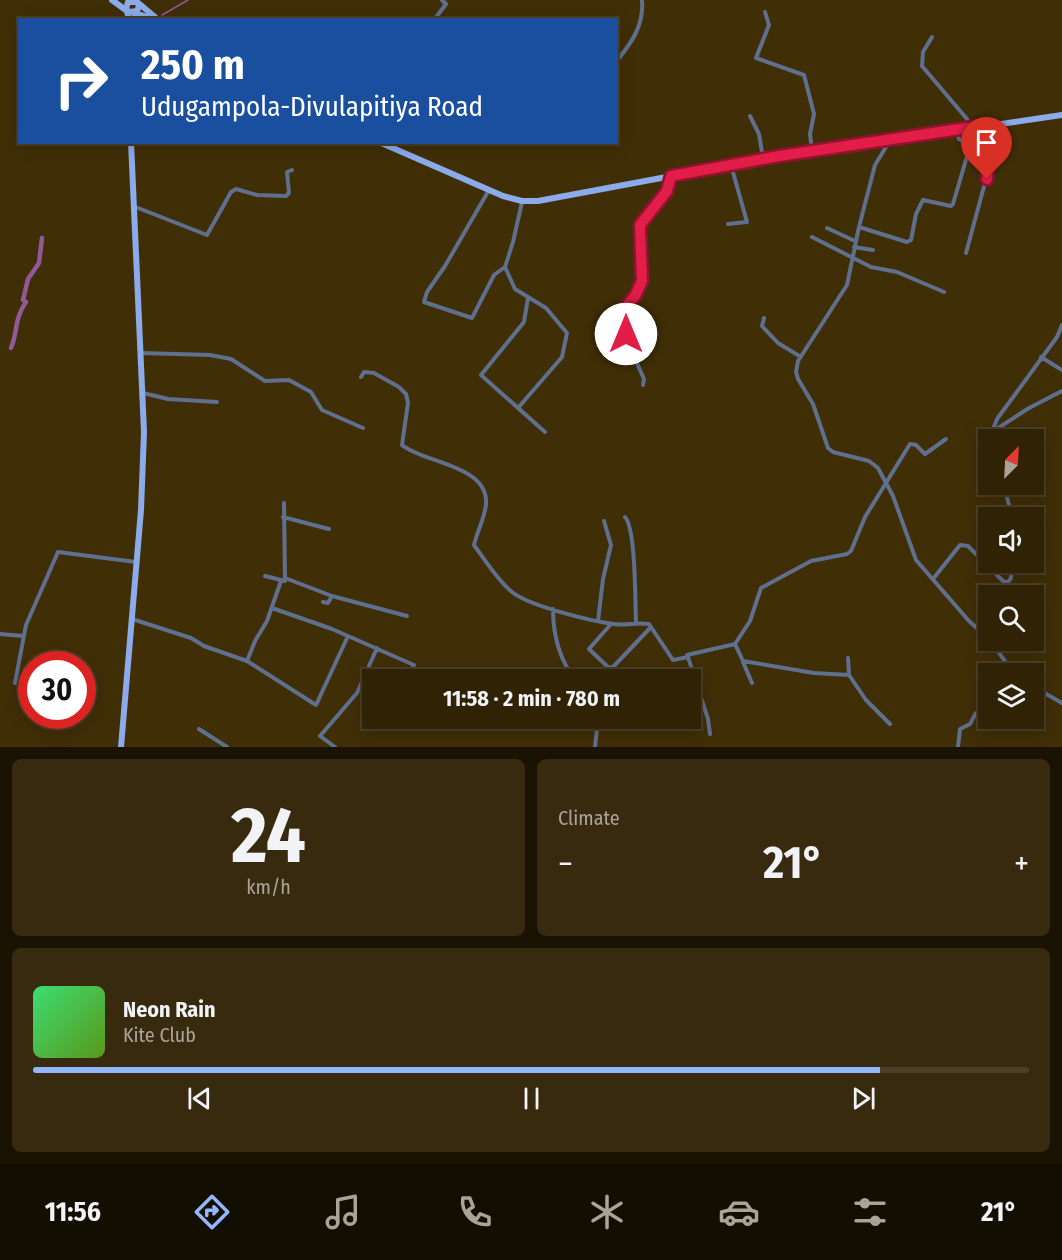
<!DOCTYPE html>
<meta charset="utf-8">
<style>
:root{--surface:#302205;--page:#382a0f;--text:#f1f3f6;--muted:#a8a49a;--line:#4b3f27;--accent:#93b7fd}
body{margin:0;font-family:"Fira Sans Condensed",sans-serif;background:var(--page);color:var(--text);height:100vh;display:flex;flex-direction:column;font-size:22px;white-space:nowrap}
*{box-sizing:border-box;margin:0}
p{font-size:20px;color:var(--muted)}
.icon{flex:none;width:33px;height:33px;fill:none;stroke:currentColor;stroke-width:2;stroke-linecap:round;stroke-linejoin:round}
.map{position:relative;height:747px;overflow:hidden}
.drawer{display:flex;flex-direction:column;gap:12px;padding:12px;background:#1a1303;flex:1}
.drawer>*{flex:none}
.banner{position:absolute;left:18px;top:18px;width:600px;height:126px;border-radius:0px;box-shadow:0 3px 15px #0003,0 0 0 2px var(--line);background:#1a4fa0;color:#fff;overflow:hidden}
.needle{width:39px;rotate:24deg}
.fabs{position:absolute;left:978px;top:429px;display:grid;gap:12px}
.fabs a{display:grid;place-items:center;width:66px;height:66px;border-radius:0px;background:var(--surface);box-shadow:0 3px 15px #0003,0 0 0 2px var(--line);font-size:30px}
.speed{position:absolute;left:18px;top:651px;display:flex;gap:12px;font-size:30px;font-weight:700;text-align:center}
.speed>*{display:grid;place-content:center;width:78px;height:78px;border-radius:50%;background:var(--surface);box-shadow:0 3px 15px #0003,0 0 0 2px var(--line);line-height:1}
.speed .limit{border:9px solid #d22;background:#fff;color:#111}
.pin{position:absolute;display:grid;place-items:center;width:51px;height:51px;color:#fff;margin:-62px -26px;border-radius:50% 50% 50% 0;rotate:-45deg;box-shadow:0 0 6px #0007}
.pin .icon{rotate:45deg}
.me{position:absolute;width:66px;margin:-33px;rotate:0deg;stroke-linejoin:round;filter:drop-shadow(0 0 4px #0008)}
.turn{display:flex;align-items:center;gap:21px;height:126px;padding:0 24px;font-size:27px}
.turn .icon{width:78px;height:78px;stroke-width:2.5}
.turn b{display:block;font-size:42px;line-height:51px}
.big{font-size:45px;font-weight:700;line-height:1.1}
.drawer .tile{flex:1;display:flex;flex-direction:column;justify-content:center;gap:9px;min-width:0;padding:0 21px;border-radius:9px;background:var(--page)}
.drawer .dial{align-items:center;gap:0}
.dial b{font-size:78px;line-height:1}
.song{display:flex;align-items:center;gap:18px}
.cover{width:72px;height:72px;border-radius:9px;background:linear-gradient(135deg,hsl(140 70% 55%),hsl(90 70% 35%))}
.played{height:6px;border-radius:3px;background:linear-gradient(90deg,var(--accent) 85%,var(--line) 85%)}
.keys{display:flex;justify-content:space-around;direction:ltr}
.heat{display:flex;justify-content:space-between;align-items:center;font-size:33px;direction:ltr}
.drawer .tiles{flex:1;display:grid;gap:12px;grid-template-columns:1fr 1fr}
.tile:last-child{grid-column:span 2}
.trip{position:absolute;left:362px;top:669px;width:339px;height:60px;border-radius:0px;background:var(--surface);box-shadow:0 3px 15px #0003,0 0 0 2px var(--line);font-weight:700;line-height:60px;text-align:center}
.menu{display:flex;height:96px;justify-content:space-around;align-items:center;background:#130e02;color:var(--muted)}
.menu .icon{width:42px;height:42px}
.menu .on{color:var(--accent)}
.menu b{font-size:27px;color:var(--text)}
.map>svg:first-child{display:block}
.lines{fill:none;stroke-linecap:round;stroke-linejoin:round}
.stream{stroke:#925998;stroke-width:1.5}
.canal{stroke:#925998;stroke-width:4.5}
.minor{stroke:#5f6f8e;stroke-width:4}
.primary{stroke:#8babea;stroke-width:6}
.route-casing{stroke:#92132f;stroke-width:15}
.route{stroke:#e11d48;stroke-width:10}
</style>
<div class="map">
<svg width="1062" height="747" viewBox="0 0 1062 747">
<rect width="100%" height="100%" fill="#402e07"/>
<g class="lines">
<!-- stream -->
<path class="stream" d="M 162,15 L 188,0"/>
<!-- canal -->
<path class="canal" d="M 11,348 C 18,331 14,319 26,302 L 23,300 L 28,279 L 39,263 L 42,238"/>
<!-- minor -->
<path class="minor" d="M 765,12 L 769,25 L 756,58 L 804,75 L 814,114 L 810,134 L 812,151
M 434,20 L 446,4 L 442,0
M 932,37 L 923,52 L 922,66 L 967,119 L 970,128
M 616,62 C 632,42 644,26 642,0
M 750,116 L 759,134 L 763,158
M 889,142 L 875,165 L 859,227 L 847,285 L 798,361 L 796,372 L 798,379 L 813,404 L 828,448 L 833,452 L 869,461 L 878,468 L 893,496 L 916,560 L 969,621 L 988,638
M 489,190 L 445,266 L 427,292 L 424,302 L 472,318 L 494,275 L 505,267
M 133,206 L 207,235 L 231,192 L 236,189 L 257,195 L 286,196 L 289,193 L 287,172 L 292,170
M 728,224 L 747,222 L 731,165
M 859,227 L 907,242 L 911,240 L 916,214 L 923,200 L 951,206 L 953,204 L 970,146 L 959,139 L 956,130
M 827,228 L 855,241
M 812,237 L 871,267 L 897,272 L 944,292
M 854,247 L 873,250
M 966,253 L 986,179 L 988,164 L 980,127
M 528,298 L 524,322 L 481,375 L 545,432
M 764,318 L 762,326 L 778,343 L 801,357
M 141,353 L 210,355 L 231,359 L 265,381 L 289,380 L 311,392 L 322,410 L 363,428
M 1041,357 L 1062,370
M 361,377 L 364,372 L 374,373 L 399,387 L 406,394 L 408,403 L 402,445 C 423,463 489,465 486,504 C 485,517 477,532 474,545 C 485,560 497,580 512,592 C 529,606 591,621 613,624 C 626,626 636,622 649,624 L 673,660 L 688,657 L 687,655 L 735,644 L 743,661 L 814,673 L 849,675 L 866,700 L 890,724
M 643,385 L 644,379 C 638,365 617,323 624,309 C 629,297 641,291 642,277 C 643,261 636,243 640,227 C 644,211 665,200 671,176
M 143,393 L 168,399 L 217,402
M 518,408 L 562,357 L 567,333 L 546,308 L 515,289 L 505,267 L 513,242 L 522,202
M 992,432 L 997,419 L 1057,337 L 1062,325
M 994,440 L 992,432 L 1029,408 L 1062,391
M 1004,484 L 1012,518
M 283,517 L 329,529
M 625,517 C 636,529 635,602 636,622
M 265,576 L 285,581 L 285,578 L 284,503
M 285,578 L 332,596 L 328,603 L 323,602
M 933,579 L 960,545 L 968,546 L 1004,582 L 1008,582 L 1011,578 L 1012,562
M 332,596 L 407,616
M 272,608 L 332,629 L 414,665 L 407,680
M 553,609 C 553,632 559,663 577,680
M 132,619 L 191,638 L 204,646 L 247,661 L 316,705 L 348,636
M 598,621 L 603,579 L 611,545 L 604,521
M 611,624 L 589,649 L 609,668 L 614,666 L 651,627
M 0,634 L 23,636
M 990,640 L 1014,674
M 735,644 L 750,621 L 761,588 L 811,561 L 847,554 L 851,551 L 865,517 L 910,444 L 916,445 L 925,454 L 946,439
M 688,657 L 708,719 L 710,734
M 848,658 L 849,675
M 247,661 L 255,641 L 267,621 L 281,581
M 743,662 L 752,683
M 367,673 L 377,680
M 15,683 L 26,625 L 58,552 L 136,562
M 1034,687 L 1062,703
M 690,697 L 699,691
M 590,718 L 597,729 L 595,747
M 199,729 L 227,747
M 335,747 L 320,736 L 357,693 L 377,648
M 958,747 L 960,729 L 970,724 L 976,713 L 988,716"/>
<!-- primary -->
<path class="primary" d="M 112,0 L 127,11 L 129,20
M 136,0 L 139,6 L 137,11 L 129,12 L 126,9 L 128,2 L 137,2
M 137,2 L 155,17
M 134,20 L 135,13 L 157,20
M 379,142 L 503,196 L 522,201 L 538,201 L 763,159 L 1062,115
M 121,747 L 141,510 L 144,432 L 131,142"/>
</g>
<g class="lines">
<defs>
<path id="route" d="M 626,334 L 622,316 L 624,309 L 635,296 L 642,281 L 640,225 L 667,191 L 671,176 L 779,156 L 980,126 L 988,164 L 987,179"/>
</defs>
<!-- route casing -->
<use href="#route" class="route-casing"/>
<!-- route -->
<use href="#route" class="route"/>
</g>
</svg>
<div class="fabs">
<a><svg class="needle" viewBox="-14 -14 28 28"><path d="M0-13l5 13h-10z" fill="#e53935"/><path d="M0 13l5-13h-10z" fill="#a8a49a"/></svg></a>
<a><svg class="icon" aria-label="sound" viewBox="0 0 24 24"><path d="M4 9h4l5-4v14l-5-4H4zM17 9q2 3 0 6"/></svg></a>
<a><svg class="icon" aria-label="search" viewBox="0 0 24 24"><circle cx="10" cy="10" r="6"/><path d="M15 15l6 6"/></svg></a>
<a><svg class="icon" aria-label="layers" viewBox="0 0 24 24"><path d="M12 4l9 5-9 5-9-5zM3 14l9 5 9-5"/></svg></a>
</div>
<div class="speed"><div class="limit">30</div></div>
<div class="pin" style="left:987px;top:179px;background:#d93025"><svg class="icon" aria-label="arrive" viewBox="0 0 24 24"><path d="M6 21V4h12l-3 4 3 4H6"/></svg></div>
<svg class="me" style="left:626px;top:334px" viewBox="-20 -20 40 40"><circle r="19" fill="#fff"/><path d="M0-13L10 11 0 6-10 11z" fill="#e11d48"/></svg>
<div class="trip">11:58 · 2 min · 780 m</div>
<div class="banner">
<div class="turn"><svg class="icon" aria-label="right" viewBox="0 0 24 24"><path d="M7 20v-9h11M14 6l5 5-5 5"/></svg><div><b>250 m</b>Udugampola-Divulapitiya Road</div></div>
</div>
</div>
<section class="drawer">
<div class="tiles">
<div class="tile dial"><b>24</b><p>km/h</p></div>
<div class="tile"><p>Climate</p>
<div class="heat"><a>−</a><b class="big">21°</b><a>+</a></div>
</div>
<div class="tile">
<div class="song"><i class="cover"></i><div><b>Neon Rain</b><p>Kite Club</p></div></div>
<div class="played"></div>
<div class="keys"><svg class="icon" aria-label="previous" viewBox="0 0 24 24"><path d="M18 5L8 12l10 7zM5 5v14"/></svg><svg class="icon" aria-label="pause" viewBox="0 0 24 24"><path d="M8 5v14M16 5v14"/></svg><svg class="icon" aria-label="next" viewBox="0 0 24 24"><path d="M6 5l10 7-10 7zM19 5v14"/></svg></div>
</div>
</div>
</section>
<nav class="menu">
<b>11:56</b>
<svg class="icon on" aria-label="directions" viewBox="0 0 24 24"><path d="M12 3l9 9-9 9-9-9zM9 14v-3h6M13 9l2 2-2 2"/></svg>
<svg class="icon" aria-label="music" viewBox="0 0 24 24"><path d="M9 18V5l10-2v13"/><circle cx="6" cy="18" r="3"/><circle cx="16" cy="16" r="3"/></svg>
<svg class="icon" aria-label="phone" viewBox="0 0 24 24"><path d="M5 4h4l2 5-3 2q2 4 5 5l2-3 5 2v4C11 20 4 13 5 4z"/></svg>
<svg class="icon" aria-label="climate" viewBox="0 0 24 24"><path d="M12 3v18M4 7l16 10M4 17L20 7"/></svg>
<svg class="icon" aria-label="car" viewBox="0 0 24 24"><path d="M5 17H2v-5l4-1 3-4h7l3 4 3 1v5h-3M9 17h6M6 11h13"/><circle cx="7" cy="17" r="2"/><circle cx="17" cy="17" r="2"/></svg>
<svg class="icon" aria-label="filters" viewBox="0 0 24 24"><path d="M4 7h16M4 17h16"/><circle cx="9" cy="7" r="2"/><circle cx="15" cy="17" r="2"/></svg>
<b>21°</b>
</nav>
